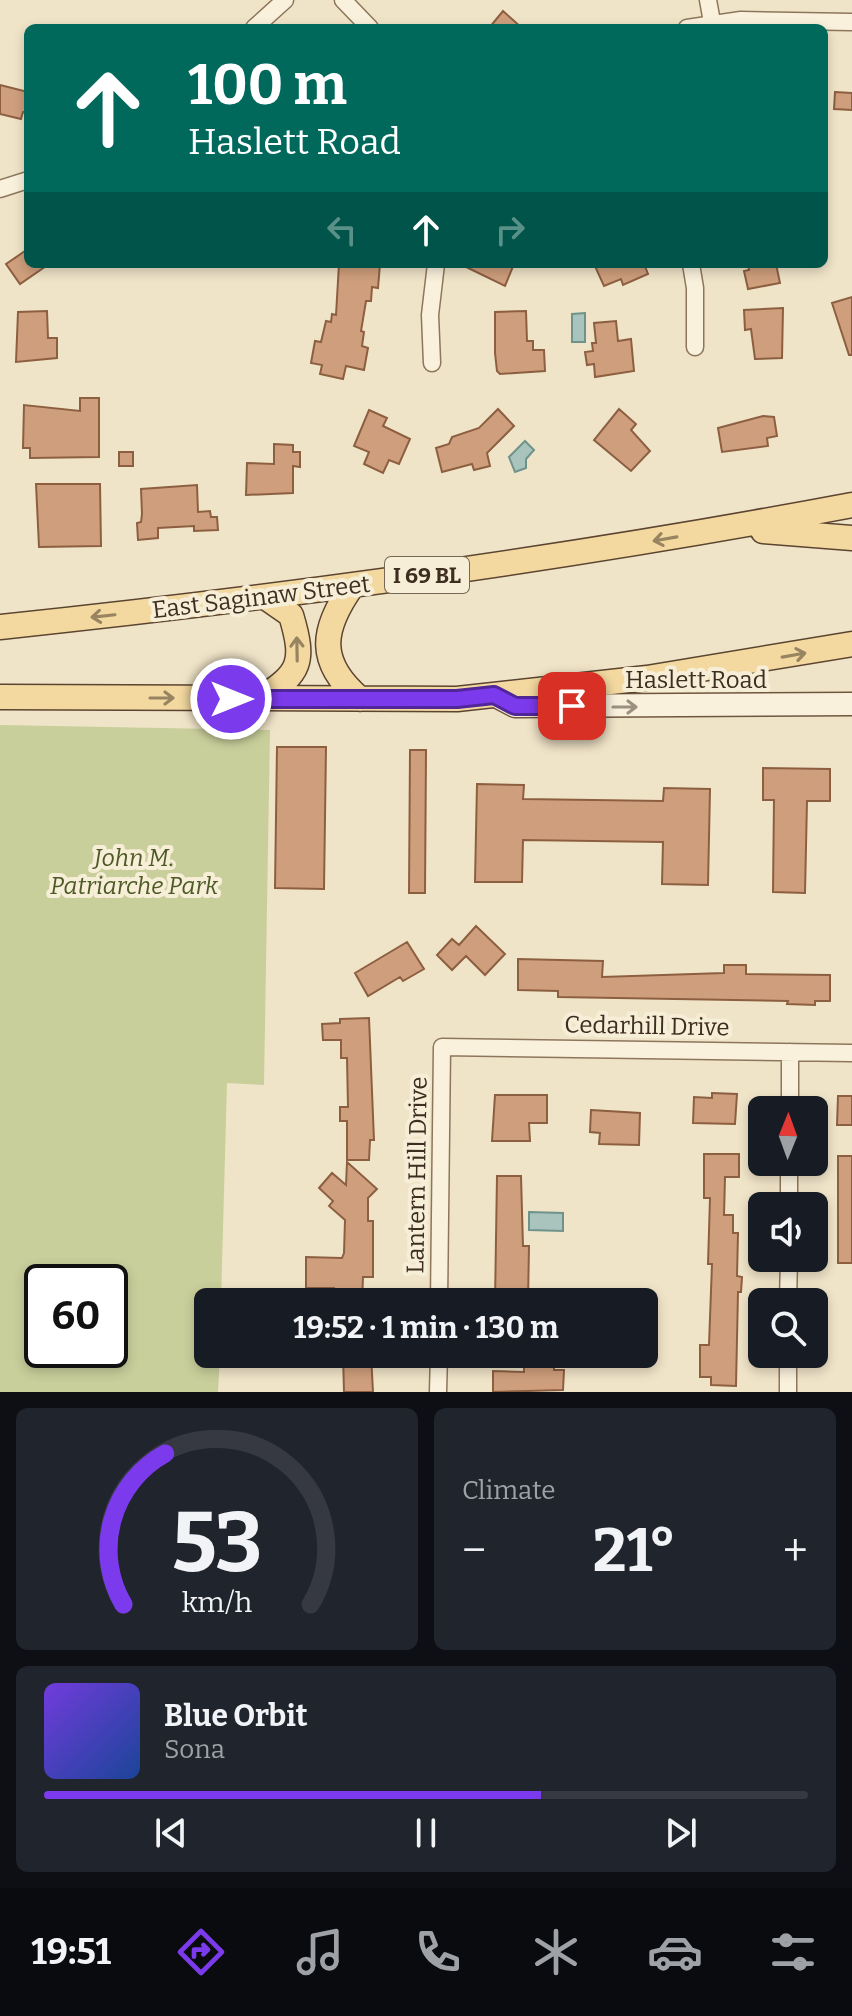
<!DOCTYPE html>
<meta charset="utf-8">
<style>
:root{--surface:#171b24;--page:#20242c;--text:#f1f3f6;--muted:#9ea1a6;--line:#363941;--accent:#7c3aed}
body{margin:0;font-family:Bitter,serif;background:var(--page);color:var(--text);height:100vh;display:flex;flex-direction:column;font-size:30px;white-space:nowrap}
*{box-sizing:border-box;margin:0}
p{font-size:26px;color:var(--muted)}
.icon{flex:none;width:44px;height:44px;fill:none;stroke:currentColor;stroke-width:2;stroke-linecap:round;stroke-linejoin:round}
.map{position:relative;height:1392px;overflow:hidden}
.side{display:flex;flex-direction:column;gap:16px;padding:16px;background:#0d0f14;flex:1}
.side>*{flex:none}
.guide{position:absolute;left:24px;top:24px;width:804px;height:244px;border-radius:12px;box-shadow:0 4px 12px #0003;background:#00695c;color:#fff;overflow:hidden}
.needle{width:52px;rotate:1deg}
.tools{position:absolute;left:748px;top:1096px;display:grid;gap:16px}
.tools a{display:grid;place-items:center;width:80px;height:80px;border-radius:12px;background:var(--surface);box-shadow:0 4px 12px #0003;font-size:40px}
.speed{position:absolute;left:24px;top:1264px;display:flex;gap:16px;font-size:40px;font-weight:700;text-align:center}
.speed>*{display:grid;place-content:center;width:104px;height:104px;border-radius:50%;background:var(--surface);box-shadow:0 4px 12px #0003;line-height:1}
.speed .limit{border:4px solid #111;border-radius:12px;background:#fff;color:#111}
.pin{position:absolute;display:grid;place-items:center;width:68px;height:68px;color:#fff;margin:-34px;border-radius:16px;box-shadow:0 4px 12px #0006}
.me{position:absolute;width:88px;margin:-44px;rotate:90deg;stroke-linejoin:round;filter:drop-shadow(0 0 6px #0008)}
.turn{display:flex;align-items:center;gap:28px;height:168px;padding:0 32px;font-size:36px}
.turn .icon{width:104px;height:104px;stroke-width:2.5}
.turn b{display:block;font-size:56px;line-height:68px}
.lanes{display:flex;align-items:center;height:76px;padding:0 32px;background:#0003;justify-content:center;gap:40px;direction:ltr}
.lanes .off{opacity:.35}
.big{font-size:60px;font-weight:700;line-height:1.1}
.side .tile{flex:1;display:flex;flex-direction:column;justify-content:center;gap:12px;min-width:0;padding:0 28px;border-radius:12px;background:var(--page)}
.side .dial{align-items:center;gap:0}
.dial svg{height:208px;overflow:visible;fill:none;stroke:var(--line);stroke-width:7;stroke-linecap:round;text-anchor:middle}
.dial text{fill:var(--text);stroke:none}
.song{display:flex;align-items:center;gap:24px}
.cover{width:96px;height:96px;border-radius:12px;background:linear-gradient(135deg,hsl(260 70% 55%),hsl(220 70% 35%))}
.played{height:8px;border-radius:4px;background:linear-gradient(90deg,var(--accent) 65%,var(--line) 65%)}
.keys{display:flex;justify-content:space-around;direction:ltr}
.heat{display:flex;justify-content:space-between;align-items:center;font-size:44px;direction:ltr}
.side .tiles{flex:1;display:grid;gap:16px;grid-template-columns:1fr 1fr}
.tile:last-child{grid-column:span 2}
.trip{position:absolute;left:194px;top:1288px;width:464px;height:80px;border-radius:12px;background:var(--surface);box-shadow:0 4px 12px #0003;font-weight:700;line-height:80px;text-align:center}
.dock{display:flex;height:128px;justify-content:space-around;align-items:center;background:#090b0e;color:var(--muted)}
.dock .icon{width:56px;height:56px}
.dock .current{color:var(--accent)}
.dock b{font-size:36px;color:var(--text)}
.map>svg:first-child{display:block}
.green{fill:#c9cf9b;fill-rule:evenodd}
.water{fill:#a9c4bc;stroke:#6f938a;stroke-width:2}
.building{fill:#cf9f7d;stroke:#8d5f41;stroke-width:2}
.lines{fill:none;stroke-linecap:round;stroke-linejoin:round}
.minor-casing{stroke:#8d765c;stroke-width:19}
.secondary-casing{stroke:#6f573f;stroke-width:25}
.primary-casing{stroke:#5b4430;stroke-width:27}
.minor{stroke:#faf1dc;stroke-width:16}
.secondary{stroke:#faf1dc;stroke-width:22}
.primary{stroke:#f3d9a0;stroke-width:24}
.oneway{stroke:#988460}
.oneway2{stroke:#9c907e}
.route-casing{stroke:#51269a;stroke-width:20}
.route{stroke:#7c3aed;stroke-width:14}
.labels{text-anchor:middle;stroke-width:8;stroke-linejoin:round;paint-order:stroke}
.shield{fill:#f7eed8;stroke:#756857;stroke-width:2}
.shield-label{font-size:22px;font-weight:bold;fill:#3d2e20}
.street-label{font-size:24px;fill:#3d2e20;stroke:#f7eed8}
.park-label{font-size:24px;font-style:italic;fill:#4d5a26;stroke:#f7eed8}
</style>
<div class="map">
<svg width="852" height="1392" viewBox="0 0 852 1392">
<rect width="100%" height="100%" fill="#f0e4c8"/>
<!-- green -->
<path class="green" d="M 0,725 L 270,730 L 264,1085 L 227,1083 L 221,1302 L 208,1302 L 208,1354 L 220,1354 L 218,1392 L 0,1392 ZM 42,1282 L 110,1282 L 110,1350 L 42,1350 Z"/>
<!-- water -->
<path class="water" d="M 585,313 L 585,342 L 572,342 L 572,314 Z
M 525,441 L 534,450 L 526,459 L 526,468 L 515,472 L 509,457 Z
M 529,1212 L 563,1213 L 563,1231 L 529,1230 Z"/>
<!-- building -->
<path class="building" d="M 503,11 L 522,28 L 489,28 Z
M 0,85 L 28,92 L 28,113 L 23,112 L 21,119 L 0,114 Z
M 835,92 L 852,93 L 852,110 L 834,109 Z
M 28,249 L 28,264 L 49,264 L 20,284 L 6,264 Z
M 339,264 L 380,264 L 378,288 L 372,287 L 371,301 L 366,301 L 361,331 L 364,332 L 362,346 L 368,348 L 364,370 L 346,366 L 343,379 L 320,374 L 322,365 L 311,363 L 315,341 L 321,342 L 326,321 L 331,322 L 332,314 L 336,315 Z
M 460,264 L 514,264 L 505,286 Z
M 594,264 L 644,264 L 648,274 L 623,285 L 621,279 L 604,286 Z
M 748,264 L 776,264 L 780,283 L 748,289 L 744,271 L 749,270 Z
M 852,297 L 852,355 L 849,355 L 832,303 Z
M 783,308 L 782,358 L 755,359 L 751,329 L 745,330 L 744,310 Z
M 47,311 L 48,338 L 57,338 L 57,358 L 16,362 L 18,312 Z
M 526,311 L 527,341 L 533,341 L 533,350 L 544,350 L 545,371 L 500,374 L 497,371 L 495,353 L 495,312 Z
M 616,321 L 618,341 L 631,339 L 634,371 L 595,377 L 594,364 L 587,365 L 585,352 L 593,351 L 592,343 L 596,343 L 594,323 Z
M 80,398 L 99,398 L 99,457 L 30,458 L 30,448 L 23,448 L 24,405 L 80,411 Z
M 498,409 L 514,426 L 487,453 L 490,466 L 474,470 L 472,464 L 442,472 L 436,448 L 449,444 L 452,437 L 479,428 Z
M 619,409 L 636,424 L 631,430 L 650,451 L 631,471 L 594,440 Z
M 369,410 L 387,418 L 383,426 L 410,439 L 399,464 L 389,460 L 383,473 L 364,464 L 369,452 L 354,446 Z
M 763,416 L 774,417 L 777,436 L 767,438 L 768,446 L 722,452 L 718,428 Z
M 274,444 L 293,445 L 293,452 L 300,452 L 300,467 L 293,466 L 293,493 L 246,495 L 247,463 L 274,464 Z
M 119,452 L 133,452 L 133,466 L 119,466 Z
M 36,484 L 100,484 L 101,546 L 39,547 Z
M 197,485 L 198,512 L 210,511 L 211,517 L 217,517 L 218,530 L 194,531 L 194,526 L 158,528 L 158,538 L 138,540 L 137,523 L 141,522 L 142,514 L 141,489 Z
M 277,747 L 326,747 L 324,889 L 275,888 Z
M 410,750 L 426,750 L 425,893 L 409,893 Z
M 763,768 L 830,769 L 830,801 L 807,801 L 805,893 L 773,892 L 774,800 L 763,800 Z
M 477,784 L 524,785 L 523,799 L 663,801 L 664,788 L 710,789 L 708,885 L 662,884 L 663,842 L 523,840 L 522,882 L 475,882 Z
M 476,926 L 505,954 L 485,975 L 466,956 L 452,970 L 437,955 L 452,939 L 459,945 Z
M 407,942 L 424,969 L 403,981 L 400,977 L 368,996 L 355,973 Z
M 518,959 L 603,961 L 602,977 L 724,973 L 724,965 L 746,965 L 746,974 L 830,975 L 830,1001 L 815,1001 L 815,1005 L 787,1004 L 788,1001 L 558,997 L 558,991 L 518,990 Z
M 369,1018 L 374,1140 L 370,1140 L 369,1160 L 347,1160 L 347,1121 L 340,1121 L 340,1107 L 348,1107 L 347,1058 L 341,1058 L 341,1040 L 323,1040 L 322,1024 L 340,1023 L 340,1019 Z
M 712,1093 L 737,1094 L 735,1124 L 693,1123 L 694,1097 L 712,1098 Z
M 495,1095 L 547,1095 L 547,1123 L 529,1123 L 530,1141 L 492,1141 Z
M 838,1096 L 852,1096 L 852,1125 L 837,1125 Z
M 591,1110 L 640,1113 L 639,1145 L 599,1144 L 600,1133 L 590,1132 Z
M 704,1154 L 739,1154 L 739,1177 L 725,1177 L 724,1215 L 733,1215 L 733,1233 L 738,1233 L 737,1276 L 742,1277 L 741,1292 L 738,1292 L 736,1386 L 711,1385 L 711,1377 L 700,1377 L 700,1345 L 709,1345 L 712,1264 L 708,1264 L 710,1198 L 704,1198 Z
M 838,1156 L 852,1156 L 852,1263 L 838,1263 Z
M 347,1162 L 377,1189 L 368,1198 L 368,1221 L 373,1221 L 373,1277 L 363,1277 L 362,1302 L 334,1302 L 334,1288 L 306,1288 L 306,1257 L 342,1258 L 344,1253 L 345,1220 L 329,1206 L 333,1201 L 319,1188 L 332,1173 L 346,1185 Z
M 497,1176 L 521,1176 L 523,1246 L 529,1246 L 528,1302 L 495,1302 Z
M 343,1354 L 371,1354 L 373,1392 L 344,1392 Z
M 524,1354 L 554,1354 L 554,1370 L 564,1370 L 563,1390 L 493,1392 L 493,1371 L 524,1372 Z"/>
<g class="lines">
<defs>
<path id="minor" d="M 343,0 L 370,28
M 708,0 L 712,22
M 254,28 L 285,0
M 687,28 L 741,20 L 852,22
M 0,189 L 28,180
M 691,264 L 695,288 L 695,347
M 432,363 L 430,315 L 436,264
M 790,1110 L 790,1052
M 789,1206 L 789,1162
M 439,1302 L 442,1047 L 852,1053
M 788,1302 L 789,1258
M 438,1392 L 439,1354
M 788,1392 L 788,1354"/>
<path id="secondary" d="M 494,695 L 515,706 L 852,704"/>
<path id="primary" d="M 763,531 L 852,538
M 352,586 C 321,630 317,662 360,699
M 0,627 C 286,597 570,558 852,505
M 0,697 L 457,699 L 647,678 L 852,644
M 260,699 C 301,673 305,662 291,615 L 265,597"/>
</defs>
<!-- minor casing -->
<use href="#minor" class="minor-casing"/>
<!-- secondary casing -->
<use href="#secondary" class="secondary-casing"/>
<!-- primary casing -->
<use href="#primary" class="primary-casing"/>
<!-- minor -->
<use href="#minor" class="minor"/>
<!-- secondary -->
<use href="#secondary" class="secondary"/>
<!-- primary -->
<use href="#primary" class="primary"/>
</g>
<!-- one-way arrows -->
<defs><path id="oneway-shaft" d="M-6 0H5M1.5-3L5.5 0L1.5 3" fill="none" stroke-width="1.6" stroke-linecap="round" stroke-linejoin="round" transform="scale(2)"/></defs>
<g class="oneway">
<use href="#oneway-shaft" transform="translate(665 539) rotate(170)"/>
<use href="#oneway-shaft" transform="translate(103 616) rotate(174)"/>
<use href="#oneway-shaft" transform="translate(297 649) rotate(-91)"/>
<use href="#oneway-shaft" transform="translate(794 655) rotate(-10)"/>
<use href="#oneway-shaft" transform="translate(162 698)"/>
</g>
<use class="oneway2" href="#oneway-shaft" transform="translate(625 707)"/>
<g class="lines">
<defs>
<path id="route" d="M 231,699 L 457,699 L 494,695 L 515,706 L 572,706"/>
</defs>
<!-- route casing -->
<use href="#route" class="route-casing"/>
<!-- route -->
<use href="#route" class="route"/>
</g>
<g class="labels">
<!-- shield labels -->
<rect class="shield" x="385" y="557" width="84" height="36" rx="6"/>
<g class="shield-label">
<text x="427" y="583">I 69 BL</text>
</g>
<!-- street labels -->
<g class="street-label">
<text transform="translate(261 597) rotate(-7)" y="8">East Saginaw Street</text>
<text x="696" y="688">Haslett Road</text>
<text transform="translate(647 1026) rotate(1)" y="8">Cedarhill Drive</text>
<text transform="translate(417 1175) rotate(-89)" y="8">Lantern Hill Drive</text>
</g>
<!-- park labels -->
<g class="park-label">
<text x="134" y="866">John M.<tspan x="134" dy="28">Patriarche Park</tspan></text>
</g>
</g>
</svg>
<div class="tools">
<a><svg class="needle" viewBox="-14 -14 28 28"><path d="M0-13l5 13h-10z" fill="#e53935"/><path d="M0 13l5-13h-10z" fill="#9ea1a6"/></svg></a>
<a><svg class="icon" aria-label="sound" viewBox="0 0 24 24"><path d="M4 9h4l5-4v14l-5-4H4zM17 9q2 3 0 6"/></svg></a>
<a><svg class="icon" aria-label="search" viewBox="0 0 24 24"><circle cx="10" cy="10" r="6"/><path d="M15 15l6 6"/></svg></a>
</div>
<div class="speed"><div class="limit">60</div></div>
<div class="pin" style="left:572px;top:706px;background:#d93025"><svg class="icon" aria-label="arrive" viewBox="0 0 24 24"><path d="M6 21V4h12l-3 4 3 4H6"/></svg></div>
<svg class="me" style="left:231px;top:699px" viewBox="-20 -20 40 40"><circle r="17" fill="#7c3aed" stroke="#fff" stroke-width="3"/><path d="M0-11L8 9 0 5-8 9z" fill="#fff"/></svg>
<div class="trip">19:52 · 1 min · 130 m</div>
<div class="guide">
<div class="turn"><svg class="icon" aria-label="ahead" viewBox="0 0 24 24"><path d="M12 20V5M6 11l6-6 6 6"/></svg><div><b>100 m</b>Haslett Road</div></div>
<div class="lanes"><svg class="icon off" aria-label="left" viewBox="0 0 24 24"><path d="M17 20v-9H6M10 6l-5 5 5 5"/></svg><svg class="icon" aria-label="ahead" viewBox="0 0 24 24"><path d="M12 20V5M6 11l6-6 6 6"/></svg><svg class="icon off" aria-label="right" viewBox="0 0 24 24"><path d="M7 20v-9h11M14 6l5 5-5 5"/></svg></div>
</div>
</div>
<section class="side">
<div class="tiles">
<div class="tile dial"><svg viewBox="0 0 100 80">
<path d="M14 69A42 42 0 1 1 86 69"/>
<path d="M14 69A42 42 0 0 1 30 11" stroke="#7c3aed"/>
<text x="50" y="56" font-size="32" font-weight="700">53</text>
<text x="50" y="72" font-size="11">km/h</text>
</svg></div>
<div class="tile"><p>Climate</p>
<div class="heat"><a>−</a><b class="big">21°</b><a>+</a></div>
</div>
<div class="tile">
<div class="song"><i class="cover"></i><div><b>Blue Orbit</b><p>Sona</p></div></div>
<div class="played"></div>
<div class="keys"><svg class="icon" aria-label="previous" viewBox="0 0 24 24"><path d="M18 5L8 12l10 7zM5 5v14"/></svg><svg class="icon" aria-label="pause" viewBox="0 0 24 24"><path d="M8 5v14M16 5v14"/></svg><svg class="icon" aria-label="next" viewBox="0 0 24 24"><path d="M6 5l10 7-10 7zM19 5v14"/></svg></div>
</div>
</div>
</section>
<nav class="dock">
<b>19:51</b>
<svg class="icon current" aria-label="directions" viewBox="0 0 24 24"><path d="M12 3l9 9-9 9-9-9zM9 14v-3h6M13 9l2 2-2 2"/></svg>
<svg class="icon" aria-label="music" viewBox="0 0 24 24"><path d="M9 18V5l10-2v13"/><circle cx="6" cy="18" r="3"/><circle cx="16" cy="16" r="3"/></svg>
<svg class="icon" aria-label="phone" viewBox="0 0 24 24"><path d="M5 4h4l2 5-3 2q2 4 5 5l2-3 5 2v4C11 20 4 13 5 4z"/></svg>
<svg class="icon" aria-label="climate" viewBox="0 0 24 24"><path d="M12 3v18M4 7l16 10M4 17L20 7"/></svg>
<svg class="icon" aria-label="car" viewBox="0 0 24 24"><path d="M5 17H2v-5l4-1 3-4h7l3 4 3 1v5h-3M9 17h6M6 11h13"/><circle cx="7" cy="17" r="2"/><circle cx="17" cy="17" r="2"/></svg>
<svg class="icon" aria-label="filters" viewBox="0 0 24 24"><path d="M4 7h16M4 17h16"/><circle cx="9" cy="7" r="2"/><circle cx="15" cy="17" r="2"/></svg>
</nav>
